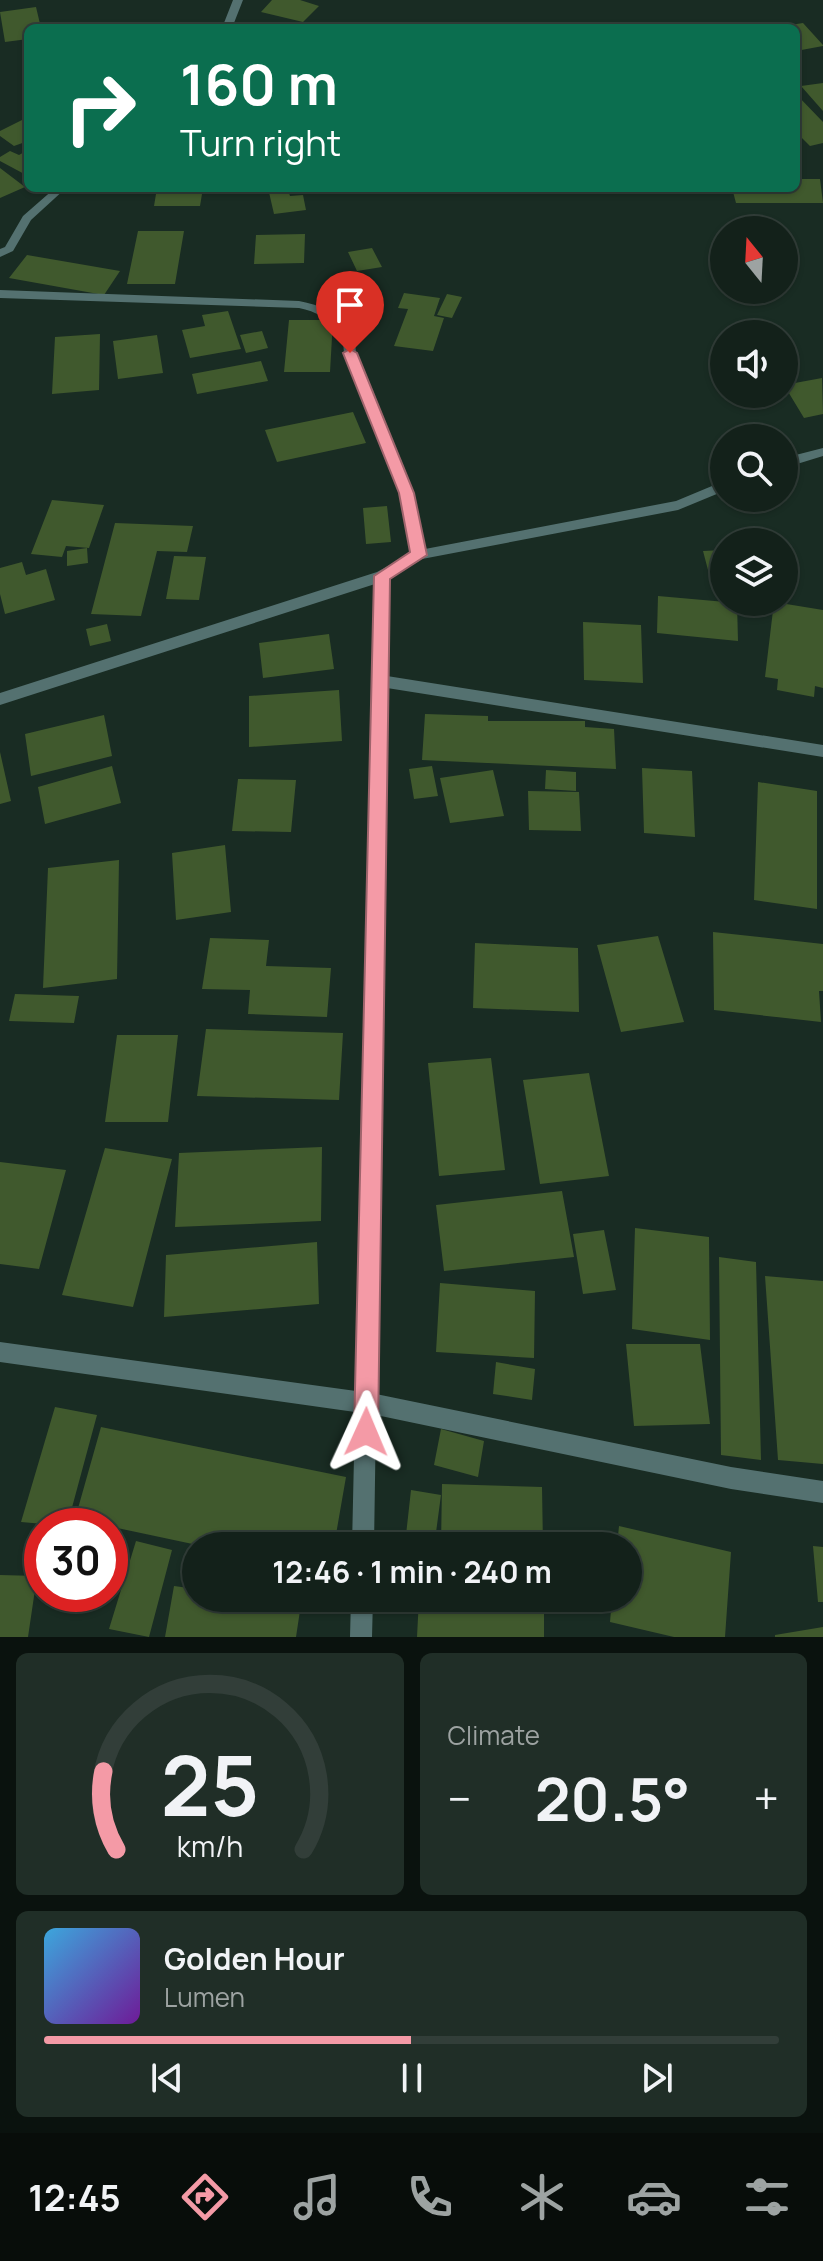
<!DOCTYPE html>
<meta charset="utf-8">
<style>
:root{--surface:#13211a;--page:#202e27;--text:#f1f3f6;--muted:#9da3a2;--line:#323e39;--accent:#f49aa6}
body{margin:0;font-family:Manrope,sans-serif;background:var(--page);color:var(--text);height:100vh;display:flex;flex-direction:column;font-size:30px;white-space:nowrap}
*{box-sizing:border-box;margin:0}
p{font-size:26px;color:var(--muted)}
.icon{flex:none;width:44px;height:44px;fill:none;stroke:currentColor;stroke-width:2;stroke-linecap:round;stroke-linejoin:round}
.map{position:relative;height:1637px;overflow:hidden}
.details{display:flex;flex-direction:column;gap:16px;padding:16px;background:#0a120e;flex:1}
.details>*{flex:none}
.hud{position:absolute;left:24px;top:24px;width:776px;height:168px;border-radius:12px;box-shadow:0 2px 6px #0004,0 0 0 2px var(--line);background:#0b6e4f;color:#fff;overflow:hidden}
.needle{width:52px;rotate:342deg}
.fabs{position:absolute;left:710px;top:216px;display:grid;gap:16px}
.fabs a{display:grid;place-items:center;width:88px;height:88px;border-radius:50%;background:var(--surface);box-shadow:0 2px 6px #0004,0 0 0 2px var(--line);font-size:40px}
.speed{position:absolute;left:24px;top:1508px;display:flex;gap:16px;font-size:40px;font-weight:700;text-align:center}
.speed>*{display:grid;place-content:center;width:104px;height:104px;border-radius:50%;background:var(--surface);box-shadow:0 2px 6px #0004,0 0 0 2px var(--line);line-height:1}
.speed .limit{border:12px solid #d22;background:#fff;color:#111}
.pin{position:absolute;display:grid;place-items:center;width:68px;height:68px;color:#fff;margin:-82px -34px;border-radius:50% 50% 50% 0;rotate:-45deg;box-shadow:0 0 8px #0007}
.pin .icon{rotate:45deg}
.me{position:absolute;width:88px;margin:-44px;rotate:1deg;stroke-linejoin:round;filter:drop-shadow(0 0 6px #0008)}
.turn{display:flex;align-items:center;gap:28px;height:168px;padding:0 24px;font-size:36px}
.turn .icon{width:104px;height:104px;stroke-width:2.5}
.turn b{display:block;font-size:56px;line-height:68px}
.big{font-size:60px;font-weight:700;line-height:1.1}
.details .widget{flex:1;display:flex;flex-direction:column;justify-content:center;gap:12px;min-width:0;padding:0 28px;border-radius:12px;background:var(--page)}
.details .dial{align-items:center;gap:0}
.dial svg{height:208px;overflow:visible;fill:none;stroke:var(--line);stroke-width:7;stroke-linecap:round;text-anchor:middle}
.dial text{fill:var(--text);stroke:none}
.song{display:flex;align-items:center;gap:24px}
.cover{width:96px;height:96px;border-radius:12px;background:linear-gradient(135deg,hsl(200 70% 55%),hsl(280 70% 35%))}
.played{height:8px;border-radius:4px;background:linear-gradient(90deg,var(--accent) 50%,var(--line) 50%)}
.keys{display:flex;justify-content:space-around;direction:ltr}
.heat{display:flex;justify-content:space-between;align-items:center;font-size:44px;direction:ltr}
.details .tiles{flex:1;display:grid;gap:16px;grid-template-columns:1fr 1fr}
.widget:last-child{grid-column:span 2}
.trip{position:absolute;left:182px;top:1532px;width:460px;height:80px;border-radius:40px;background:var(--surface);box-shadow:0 2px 6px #0004,0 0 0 2px var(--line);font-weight:700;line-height:80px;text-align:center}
.tab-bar{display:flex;height:128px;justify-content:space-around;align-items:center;background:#080d0a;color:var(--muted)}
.tab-bar .icon{width:56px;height:56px}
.tab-bar .selected{color:var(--accent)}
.tab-bar b{font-size:36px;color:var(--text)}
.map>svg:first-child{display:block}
.building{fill:#40592d}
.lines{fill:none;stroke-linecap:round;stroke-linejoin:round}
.street{fill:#547170;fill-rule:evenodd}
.route{fill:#f49aa6;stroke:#9f646c;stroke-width:2}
</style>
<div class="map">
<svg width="823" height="1637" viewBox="0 0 823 1637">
<rect width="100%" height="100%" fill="#192c23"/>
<!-- building -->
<path class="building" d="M 272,0 L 300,0 L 319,6 L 303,22 L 261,12 Z
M 36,7 L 41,28 L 28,28 L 28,39 L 5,42 L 0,12 Z
M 803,23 L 823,45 L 823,46 L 796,51 L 796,28 L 784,26 Z
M 823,83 L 823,111 L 801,86 Z
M 796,94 L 823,122 L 823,143 L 810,146 L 796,132 Z
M 28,117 L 28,141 L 14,146 L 0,136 L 0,131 Z
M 28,150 L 28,176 L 0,161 L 0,157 L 10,151 L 19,155 Z
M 0,168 L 25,187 L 0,198 Z
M 796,179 L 820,179 L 823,203 L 736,203 L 732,188 L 796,188 Z
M 157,188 L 203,188 L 200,206 L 154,206 Z
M 268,188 L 279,188 L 280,194 L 289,193 L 290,196 L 303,195 L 306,210 L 274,214 Z
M 281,188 L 321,188 L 322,192 L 282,193 Z
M 138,231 L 184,231 L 175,284 L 127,284 Z
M 305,234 L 304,263 L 254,264 L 256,235 Z
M 372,248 L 382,267 L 357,271 L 348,252 Z
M 27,255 L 120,271 L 104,295 L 9,278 Z
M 404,293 L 440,298 L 434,316 L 444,318 L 433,351 L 394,346 L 408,309 L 398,308 Z
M 447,294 L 462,297 L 452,318 L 437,315 Z
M 228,311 L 241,349 L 190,358 L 182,330 L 205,326 L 202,315 Z
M 289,320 L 333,320 L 330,372 L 284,372 Z
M 262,331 L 268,348 L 246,353 L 240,335 Z
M 100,334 L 99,390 L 52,394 L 55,337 Z
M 157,335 L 163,373 L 118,379 L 113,341 Z
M 261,361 L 268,381 L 197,394 L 192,374 Z
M 822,378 L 823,414 L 804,418 L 784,385 Z
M 353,412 L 366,443 L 277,462 L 265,430 Z
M 52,500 L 104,505 L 89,548 L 66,546 L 62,557 L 31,554 Z
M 387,506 L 391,542 L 366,544 L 363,508 Z
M 115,523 L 193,526 L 187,552 L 157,551 L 141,616 L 91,614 Z
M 87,548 L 88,563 L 67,566 L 67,551 Z
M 724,550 L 724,588 L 713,589 L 703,551 Z
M 174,556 L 206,557 L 199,600 L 166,599 Z
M 22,562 L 26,575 L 46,569 L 55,600 L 5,614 L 0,594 L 0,568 Z
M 658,596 L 737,603 L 738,641 L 657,633 Z
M 774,602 L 823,610 L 823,688 L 815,686 L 814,697 L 777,690 L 778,679 L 765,677 Z
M 583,622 L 641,625 L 643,683 L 584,680 Z
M 107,624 L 111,641 L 90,646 L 86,629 Z
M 329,634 L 334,669 L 263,678 L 259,643 Z
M 339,690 L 342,741 L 249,747 L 249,696 Z
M 425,714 L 488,716 L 488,721 L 585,721 L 585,727 L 614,729 L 616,769 L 422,760 Z
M 104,715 L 112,756 L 31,776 L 25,734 Z
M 0,752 L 11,801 L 0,804 Z
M 112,766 L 121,803 L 45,824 L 38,787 Z
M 432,766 L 438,796 L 414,799 L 409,769 Z
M 642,768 L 692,771 L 695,837 L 644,833 Z
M 493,770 L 504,816 L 450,823 L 440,778 Z
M 546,770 L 576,772 L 576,791 L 545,789 Z
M 238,779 L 296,780 L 291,832 L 232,831 Z
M 758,782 L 817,791 L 817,909 L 754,900 Z
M 528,791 L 579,792 L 581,831 L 529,830 Z
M 225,845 L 231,912 L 176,920 L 172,853 Z
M 119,860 L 117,979 L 43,988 L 48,868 Z
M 713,932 L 823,944 L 823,991 L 819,991 L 821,1022 L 714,1010 Z
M 658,936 L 684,1022 L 621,1032 L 597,945 Z
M 210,938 L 269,940 L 266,966 L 331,968 L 327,1017 L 248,1014 L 250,990 L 202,989 Z
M 475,943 L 578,948 L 579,1012 L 473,1008 Z
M 15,994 L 79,996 L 74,1023 L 9,1021 Z
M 206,1029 L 343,1033 L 339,1100 L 197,1096 Z
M 117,1035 L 178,1035 L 168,1122 L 105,1122 Z
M 491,1058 L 505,1170 L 439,1176 L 428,1063 Z
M 589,1073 L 609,1176 L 540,1184 L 523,1080 Z
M 322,1147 L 321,1221 L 175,1227 L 179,1153 Z
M 105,1148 L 172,1159 L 133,1307 L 62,1295 Z
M 0,1162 L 66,1170 L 39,1269 L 0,1264 Z
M 562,1191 L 574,1257 L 444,1271 L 436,1205 Z
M 635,1228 L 709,1237 L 710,1340 L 632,1329 Z
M 604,1230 L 616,1290 L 583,1294 L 573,1234 Z
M 317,1242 L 319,1304 L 164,1317 L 166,1255 Z
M 719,1257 L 756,1262 L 761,1460 L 721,1455 Z
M 765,1276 L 823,1281 L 823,1464 L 778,1460 Z
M 440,1283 L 535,1291 L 534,1358 L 436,1352 Z
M 626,1344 L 700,1344 L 710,1424 L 634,1426 Z
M 496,1362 L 535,1369 L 532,1400 L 493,1394 Z
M 55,1407 L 97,1415 L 67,1526 L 21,1522 Z
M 101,1427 L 346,1477 L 334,1546 L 202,1546 L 75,1519 Z
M 441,1429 L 484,1441 L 478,1477 L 434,1465 Z
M 442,1484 L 542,1487 L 543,1546 L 441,1546 Z
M 411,1490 L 441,1495 L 435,1540 L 406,1535 Z
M 619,1526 L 731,1552 L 725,1637 L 674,1637 L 610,1622 L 612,1598 L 628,1598 L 628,1546 L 617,1546 Z
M 136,1541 L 172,1550 L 149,1637 L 109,1629 Z
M 813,1546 L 823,1547 L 823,1602 L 818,1602 Z
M 0,1575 L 37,1576 L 28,1637 L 0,1637 Z
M 174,1586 L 196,1589 L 196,1598 L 256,1598 L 301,1604 L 296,1637 L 165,1637 Z
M 419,1598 L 544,1598 L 544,1637 L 417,1637 Z
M 823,1627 L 823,1637 L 775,1637 L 775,1635 Z"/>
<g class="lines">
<!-- street -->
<path class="street" d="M 233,0 L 243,0 L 232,28 L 222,28 Z
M 55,188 L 66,188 L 31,220 L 13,251 L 0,257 L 0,249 L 5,247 L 23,216 Z
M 0,290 L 299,301 C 320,305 339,313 354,329 L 356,353 L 414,493 L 425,549 L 676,501 L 724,481 L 724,491 L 678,510 L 422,559 L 389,579 L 387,676 L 823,745 L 823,757 L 387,688 L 376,1394 L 731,1467 L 823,1481 L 823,1503 L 731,1489 L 376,1415 L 374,1546 L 352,1546 L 355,1412 L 0,1362 L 0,1342 L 356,1391 L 375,584 L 0,705 L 0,693 L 377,572 L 412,553 L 400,493 L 344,353 L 342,330 C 329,320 316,311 299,308 L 0,298 Z
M 823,448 L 823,456 L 784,468 L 784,458 Z
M 351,1598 L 373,1598 L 372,1637 L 350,1637 Z"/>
</g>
<!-- route -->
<path class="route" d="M 350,349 L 357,353 L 414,493 L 427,555 L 390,579 L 378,1432 L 375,1440 L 366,1444 L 358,1440 L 354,1432 L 374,576 L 410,552 L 399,493 L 343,353 Z"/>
</svg>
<div class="fabs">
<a><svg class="needle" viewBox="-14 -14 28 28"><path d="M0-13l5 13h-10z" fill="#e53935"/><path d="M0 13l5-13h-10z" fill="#9da3a2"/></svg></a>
<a><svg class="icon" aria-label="sound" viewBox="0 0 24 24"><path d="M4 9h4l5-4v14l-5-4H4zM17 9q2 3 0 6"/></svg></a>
<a><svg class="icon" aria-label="search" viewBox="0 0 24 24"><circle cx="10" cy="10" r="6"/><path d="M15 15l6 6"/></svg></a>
<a><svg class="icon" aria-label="layers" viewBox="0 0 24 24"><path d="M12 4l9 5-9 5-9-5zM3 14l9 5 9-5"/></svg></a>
</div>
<div class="speed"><div class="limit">30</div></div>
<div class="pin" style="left:350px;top:353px;background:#d93025"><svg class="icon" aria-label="arrive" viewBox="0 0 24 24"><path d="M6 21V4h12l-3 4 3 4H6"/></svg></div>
<svg class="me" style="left:366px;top:1432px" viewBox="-20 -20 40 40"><path d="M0-17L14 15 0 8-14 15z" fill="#f49aa6" stroke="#fff" stroke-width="4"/></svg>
<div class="trip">12:46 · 1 min · 240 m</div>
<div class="hud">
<div class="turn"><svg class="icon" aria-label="right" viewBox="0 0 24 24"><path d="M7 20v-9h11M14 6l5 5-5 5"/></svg><div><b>160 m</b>Turn right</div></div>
</div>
</div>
<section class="details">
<div class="tiles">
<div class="widget dial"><svg viewBox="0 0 100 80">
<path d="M14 69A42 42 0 1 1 86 69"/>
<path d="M14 69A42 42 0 0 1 9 39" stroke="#f49aa6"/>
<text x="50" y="56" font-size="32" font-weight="700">25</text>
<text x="50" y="72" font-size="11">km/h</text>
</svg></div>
<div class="widget"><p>Climate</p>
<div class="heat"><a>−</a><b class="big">20.5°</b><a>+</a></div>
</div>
<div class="widget">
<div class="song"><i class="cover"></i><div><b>Golden Hour</b><p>Lumen</p></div></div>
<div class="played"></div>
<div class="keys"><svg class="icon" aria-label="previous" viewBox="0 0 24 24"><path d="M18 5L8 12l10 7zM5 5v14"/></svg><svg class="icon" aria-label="pause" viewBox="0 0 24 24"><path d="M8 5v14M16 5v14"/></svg><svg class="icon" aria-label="next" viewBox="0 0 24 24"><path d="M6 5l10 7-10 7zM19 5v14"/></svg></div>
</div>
</div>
</section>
<nav class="tab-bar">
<b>12:45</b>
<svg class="icon selected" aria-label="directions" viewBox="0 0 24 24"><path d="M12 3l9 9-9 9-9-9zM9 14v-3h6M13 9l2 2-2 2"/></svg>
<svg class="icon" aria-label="music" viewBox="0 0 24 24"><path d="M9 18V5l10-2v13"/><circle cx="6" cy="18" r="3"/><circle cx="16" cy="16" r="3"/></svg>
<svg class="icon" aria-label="phone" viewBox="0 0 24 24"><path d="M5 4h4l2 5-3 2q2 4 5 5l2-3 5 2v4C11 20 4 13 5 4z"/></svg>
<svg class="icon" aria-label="climate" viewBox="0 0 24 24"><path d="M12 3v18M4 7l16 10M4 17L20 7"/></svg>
<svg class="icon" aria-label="car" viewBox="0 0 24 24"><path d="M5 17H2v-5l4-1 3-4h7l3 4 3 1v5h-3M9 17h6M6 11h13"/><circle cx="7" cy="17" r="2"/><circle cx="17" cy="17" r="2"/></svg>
<svg class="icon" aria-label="filters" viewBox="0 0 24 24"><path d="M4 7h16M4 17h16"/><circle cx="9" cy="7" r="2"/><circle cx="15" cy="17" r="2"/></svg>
</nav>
